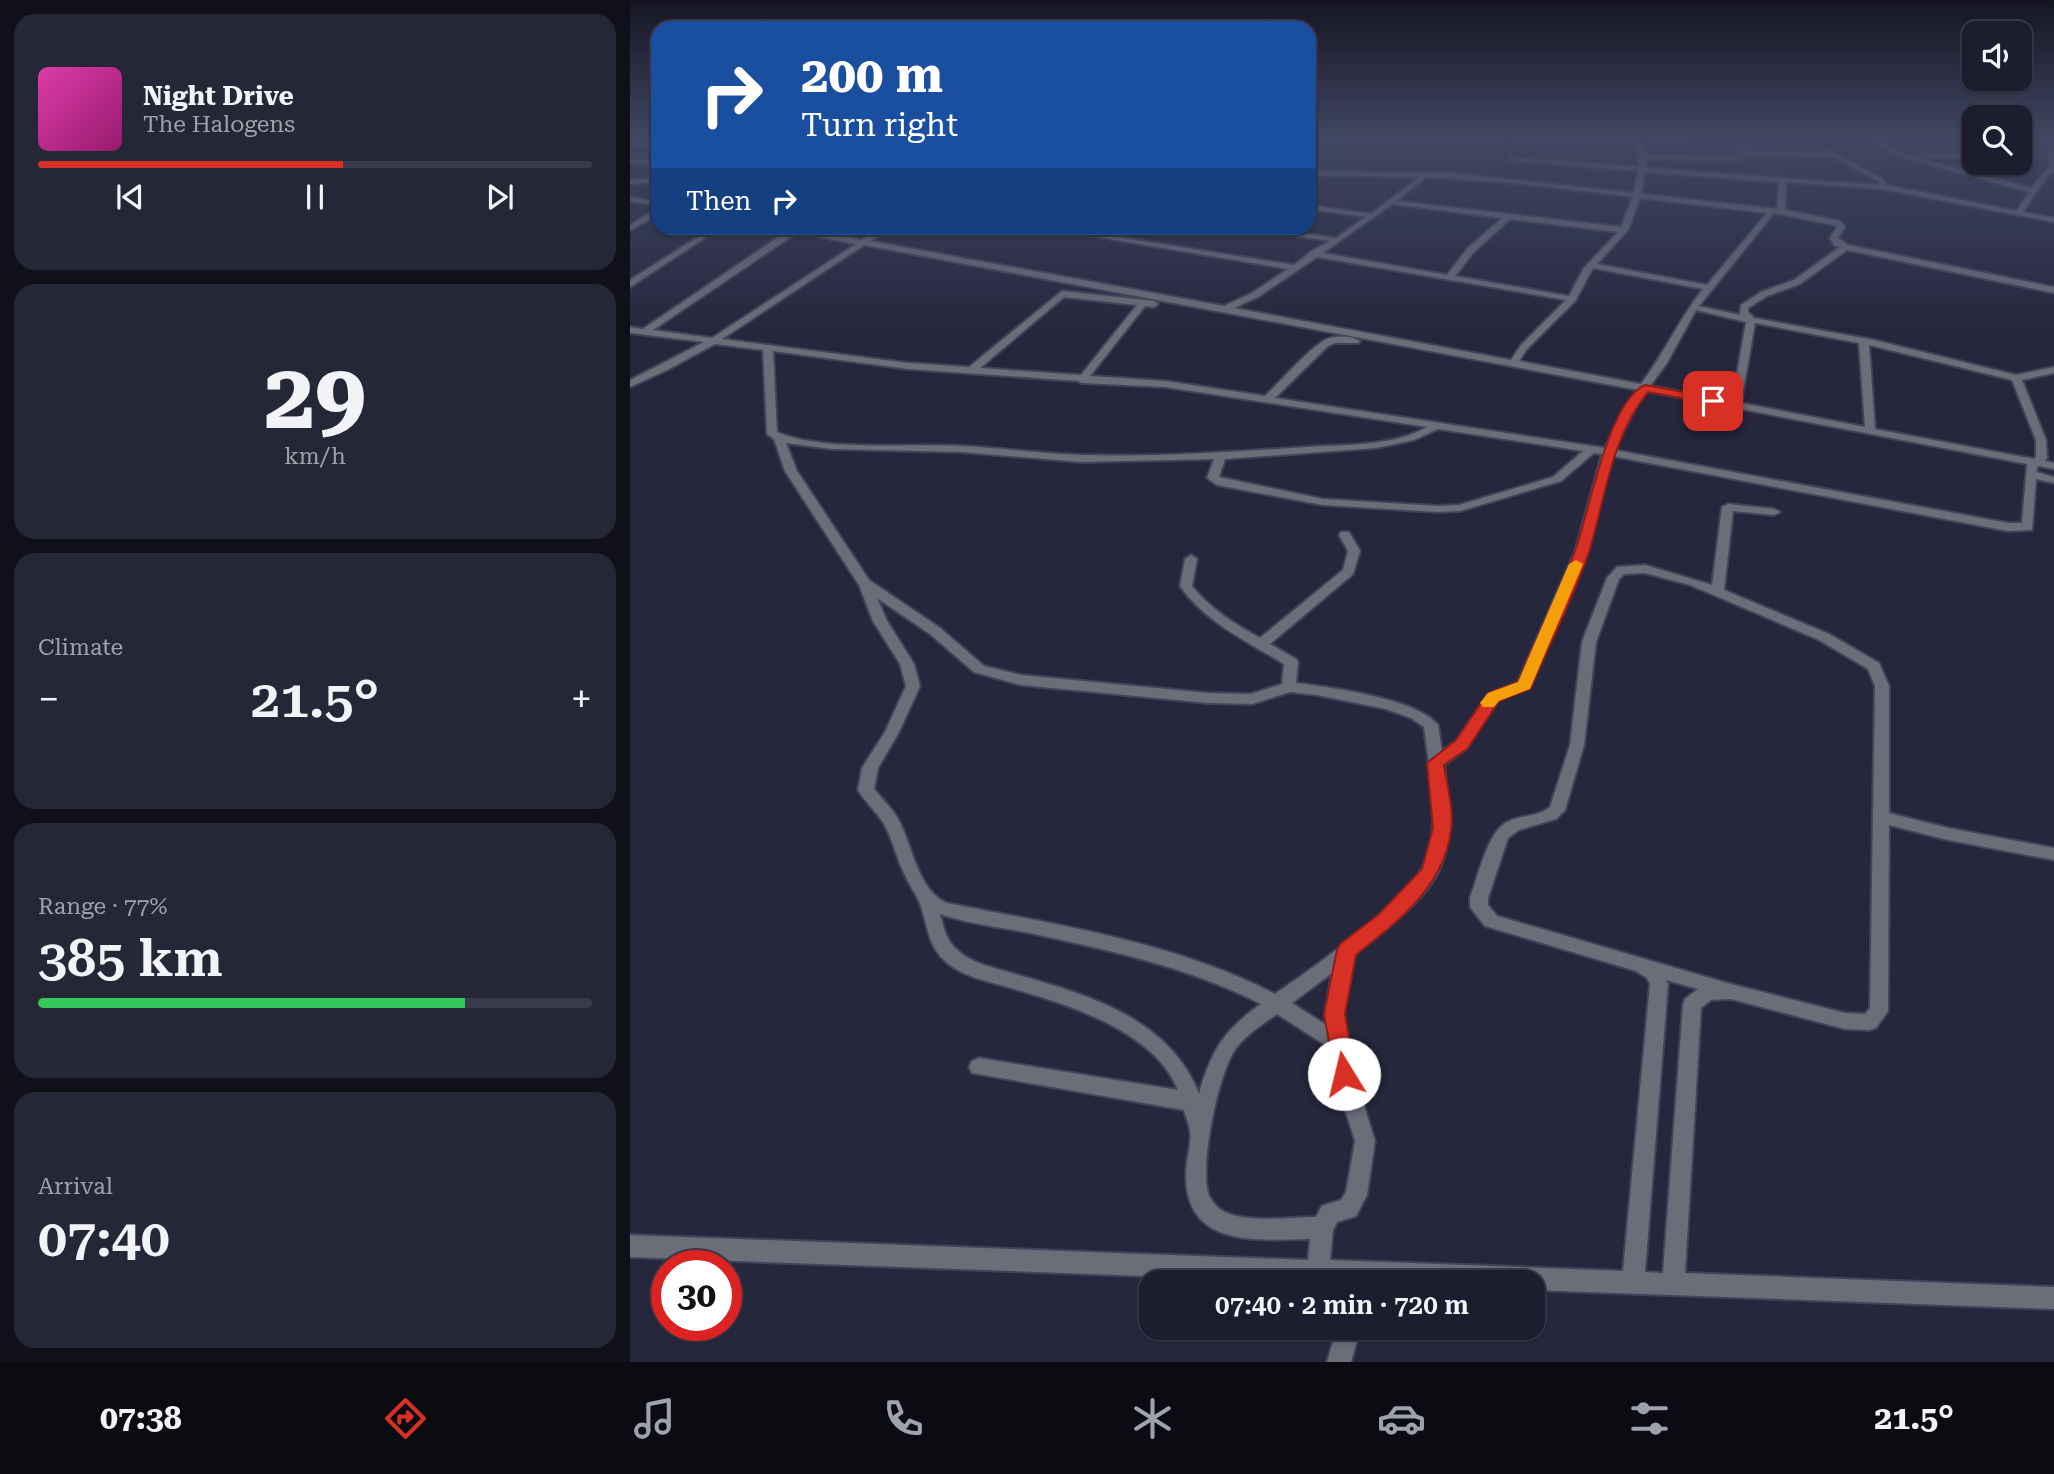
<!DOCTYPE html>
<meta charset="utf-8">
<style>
:root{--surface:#1c1d2e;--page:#252636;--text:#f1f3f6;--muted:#a0a2aa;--line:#3a3b4a;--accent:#d93025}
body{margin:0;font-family:"Roboto Serif",serif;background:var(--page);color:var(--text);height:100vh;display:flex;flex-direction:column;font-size:26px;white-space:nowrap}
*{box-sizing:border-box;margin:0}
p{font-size:23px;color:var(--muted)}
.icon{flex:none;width:38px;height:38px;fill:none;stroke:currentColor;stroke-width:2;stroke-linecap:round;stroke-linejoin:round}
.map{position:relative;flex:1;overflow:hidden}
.details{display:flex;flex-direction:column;gap:14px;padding:14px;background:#0f1019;width:630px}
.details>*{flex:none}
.top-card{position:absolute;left:21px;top:21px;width:665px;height:214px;border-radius:21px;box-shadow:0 2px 5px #0004,0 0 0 2px var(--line);background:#1a4fa0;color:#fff;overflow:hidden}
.tools{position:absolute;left:1332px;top:21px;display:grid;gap:14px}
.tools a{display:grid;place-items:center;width:70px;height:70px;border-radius:14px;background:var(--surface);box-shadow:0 2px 5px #0004,0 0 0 2px var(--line);font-size:35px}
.speed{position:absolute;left:21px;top:1250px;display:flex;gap:14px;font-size:35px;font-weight:700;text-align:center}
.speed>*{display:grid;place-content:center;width:91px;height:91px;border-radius:50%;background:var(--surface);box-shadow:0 2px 5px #0004,0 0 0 2px var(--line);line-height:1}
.speed .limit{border:10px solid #d22;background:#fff;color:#111}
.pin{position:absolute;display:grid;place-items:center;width:60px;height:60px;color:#fff;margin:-30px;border-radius:14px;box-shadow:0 4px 10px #0006}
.me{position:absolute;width:77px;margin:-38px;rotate:351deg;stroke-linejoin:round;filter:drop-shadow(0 0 5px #0008)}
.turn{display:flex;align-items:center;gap:24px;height:147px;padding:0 35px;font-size:32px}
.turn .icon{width:91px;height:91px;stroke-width:2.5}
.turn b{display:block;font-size:49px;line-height:60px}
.then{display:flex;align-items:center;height:66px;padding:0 35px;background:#0003;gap:14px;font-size:26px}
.big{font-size:52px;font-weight:600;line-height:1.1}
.details .card{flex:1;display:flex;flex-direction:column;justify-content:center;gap:10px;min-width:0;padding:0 24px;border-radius:21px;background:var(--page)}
.details .dial{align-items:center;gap:0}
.dial b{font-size:91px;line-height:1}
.song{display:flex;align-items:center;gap:21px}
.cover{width:84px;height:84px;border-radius:10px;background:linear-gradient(135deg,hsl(320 70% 55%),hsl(320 70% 35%))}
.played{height:7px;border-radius:4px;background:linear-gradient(90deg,var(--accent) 55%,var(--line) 55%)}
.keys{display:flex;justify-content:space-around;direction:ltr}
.heat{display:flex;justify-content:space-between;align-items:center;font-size:38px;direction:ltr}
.charge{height:10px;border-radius:5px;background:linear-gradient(90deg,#34c759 77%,var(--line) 0)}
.trip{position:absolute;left:509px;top:1270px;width:406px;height:70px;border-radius:21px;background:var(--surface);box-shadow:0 2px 5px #0004,0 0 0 2px var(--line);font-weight:600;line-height:70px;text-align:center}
.dock{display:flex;height:112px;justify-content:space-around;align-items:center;background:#0b0c12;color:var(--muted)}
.dock .icon{width:49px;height:49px}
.dock .active{color:var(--accent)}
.dock b{font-size:32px;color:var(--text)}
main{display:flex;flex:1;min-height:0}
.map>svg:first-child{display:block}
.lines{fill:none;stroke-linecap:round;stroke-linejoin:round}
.minor-casing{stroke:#424358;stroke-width:4}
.minor{fill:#6b6d79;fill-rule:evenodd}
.route{fill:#d93025;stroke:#8d1f18;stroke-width:2}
.slow{fill:#f59e0b}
</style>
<main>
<section class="details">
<div class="card">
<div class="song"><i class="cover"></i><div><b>Night Drive</b><p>The Halogens</p></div></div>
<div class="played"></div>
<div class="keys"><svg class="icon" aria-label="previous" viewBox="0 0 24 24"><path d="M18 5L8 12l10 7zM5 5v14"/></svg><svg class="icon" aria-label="pause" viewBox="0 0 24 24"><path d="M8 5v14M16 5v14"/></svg><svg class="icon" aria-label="next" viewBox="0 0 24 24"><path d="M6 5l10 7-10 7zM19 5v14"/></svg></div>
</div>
<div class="card dial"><b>29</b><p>km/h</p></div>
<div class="card"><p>Climate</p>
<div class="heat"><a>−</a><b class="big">21.5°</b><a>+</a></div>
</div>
<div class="card"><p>Range · 77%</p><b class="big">385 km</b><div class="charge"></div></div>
<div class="card"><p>Arrival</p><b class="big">07:40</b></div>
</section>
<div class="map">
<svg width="1424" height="1362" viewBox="0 0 1424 1362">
<rect width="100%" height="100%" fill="#26273d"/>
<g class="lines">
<defs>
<path id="minor" d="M 874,138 L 1005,141 L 1005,138 L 1011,138 L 1015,155 L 1110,156 L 1113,158 L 1110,160 L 1016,159 L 1016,168 L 1249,185 L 1248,181 L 1203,157 L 1109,155 L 1106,153 L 1109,151 L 1195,153 L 1194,151 L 1197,149 L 1253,179 L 1256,185 L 1387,211 L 1399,192 L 1272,157 L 1240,141 L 1057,140 L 1054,138 L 1344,138 L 1344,141 L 1249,141 L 1276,155 L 1401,188 L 1419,167 L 1420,151 L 1410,140 L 1390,140 L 1390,138 L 1415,138 L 1424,148 L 1424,170 L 1411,185 L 1393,212 L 1424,218 L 1424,222 L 1253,189 L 1156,182 L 1155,210 L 1210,221 L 1215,227 L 1208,238 L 1218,245 L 1424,287 L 1424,293 L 1217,250 L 1170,284 L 1137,296 L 1118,308 L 1118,312 L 1124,318 L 1244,340 L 1386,375 L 1424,367 L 1424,373 L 1392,380 L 1416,440 L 1417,458 L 1415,461 L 1424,463 L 1424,469 L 1408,466 L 1406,472 L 1424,477 L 1424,483 L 1406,479 L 1402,530 L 1378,531 L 982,456 L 957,552 L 901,685 L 899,688 L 868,700 L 837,748 L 814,765 C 819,801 825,848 803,881 C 787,906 749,935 725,954 L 713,1014 L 724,1074 L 745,1141 L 737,1195 L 726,1216 L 707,1222 L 703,1230 L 700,1260 L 993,1271 L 1020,984 L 1017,978 L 1006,971 L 855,926 L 840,907 L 840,898 C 848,877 858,829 879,821 C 893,815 908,817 920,807 L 940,745 L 952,642 L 977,578 L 987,567 L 1015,565 L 1082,585 L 1092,507 L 1098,504 L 1144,509 L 1150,512 L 1144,515 L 1103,511 L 1094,590 L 1199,634 L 1249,663 L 1259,686 L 1259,813 L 1318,828 L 1424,848 L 1424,860 L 1318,840 L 1259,825 L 1258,1011 L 1246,1028 L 1239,1030 L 1215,1029 L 1101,999 L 1081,1000 L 1071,1008 L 1055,1273 L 1424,1287 L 1424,1309 L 903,1290 L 903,1283 L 703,1283 L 0,1257 L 0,1235 L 678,1260 L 680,1239 C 627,1240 555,1248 556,1174 C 556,1160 562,1144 560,1131 C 559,1124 556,1117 554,1110 L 342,1073 L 339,1067 L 342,1061 L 349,1058 L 548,1090 C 525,1031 437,1004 381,988 C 358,981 331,977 313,959 C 297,943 297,921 289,901 C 285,892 278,883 274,873 C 266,857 263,839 254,824 C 247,812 235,802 228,790 L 232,768 L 255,732 L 276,686 L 270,664 L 243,621 L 229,585 L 155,471 L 144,439 L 137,434 L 133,350 L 85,344 L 37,370 L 0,387 L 0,380 L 74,342 L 0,333 L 0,327 L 13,329 L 153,234 L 161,232 L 150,228 L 172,228 L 232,240 L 251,228 L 260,228 L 240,241 L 594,306 L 622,293 L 658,269 L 415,228 L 430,228 L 664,265 L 680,252 L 700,241 L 622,230 L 618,228 L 635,228 L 706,238 L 736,217 L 679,209 L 679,205 L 741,214 L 789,177 L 679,175 L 679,171 L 821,173 L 1004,193 L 1008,171 L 879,160 L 882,158 L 1009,167 L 1006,145 L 872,141 ZM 1015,172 L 1149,182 L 1147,209 L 1011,194 ZM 796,177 L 885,183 L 1003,197 L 991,227 L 767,201 ZM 1010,198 L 1137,213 L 1077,285 L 967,264 L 998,230 ZM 762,204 L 872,218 L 837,249 L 817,275 L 693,253 ZM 1144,213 L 1204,225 L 1207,227 L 1200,238 L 1204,245 L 1210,247 L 1164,280 L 1131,292 L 1111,305 L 1110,315 L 1069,306 ZM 880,219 L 988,232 L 954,268 L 939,296 L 825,276 L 843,253 ZM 170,233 L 226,244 L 82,338 L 23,330 L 159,238 ZM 234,245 L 1008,390 L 996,406 L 975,448 L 645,398 L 698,346 L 705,343 L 728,343 L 730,341 C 720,335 702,335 692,342 C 674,354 651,381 635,396 L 535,381 L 460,376 L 515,306 L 524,307 L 528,304 L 524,301 L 432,291 L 339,367 L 278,363 L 92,339 ZM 687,257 L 936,300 L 891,345 L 881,360 L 604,308 L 628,297 ZM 963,268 L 1073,289 C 1049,319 1034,354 1011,384 L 889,361 L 897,349 L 945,301 ZM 434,297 L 507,305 L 451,375 L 350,368 ZM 1066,310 L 1116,322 L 1102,402 L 1020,386 L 1037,363 ZM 1125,323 L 1229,343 L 1235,427 L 1111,403 ZM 1239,345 L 1382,380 L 1406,440 L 1406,457 L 1404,459 L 1245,429 ZM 143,351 L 278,369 L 448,381 L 452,383 L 535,387 L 797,427 C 762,447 715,444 677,447 C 603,452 528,457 454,455 C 413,454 373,448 332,446 C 280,443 194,452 147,432 ZM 1017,391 L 1397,464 L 1392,523 L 1378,523 L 984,450 L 1006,406 ZM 808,429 L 953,451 L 923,477 L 829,505 L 808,506 L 693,499 L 589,477 L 595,459 L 746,448 L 784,440 ZM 156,443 L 202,449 L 331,452 L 451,462 L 584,459 L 577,478 L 587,485 L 693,505 L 808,512 L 830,511 L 931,481 L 964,453 L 972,454 L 945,552 L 888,682 L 858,694 L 827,740 L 812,751 L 808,725 C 788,699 699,687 666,683 L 668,662 L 666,659 L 640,644 L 723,574 L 730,551 L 719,532 L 711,532 L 709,535 L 718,551 L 713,570 L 630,638 C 605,624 580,609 562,586 L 567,559 L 561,555 L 555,559 L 550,586 C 576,623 617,641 654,664 L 652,684 L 621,694 L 578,693 L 391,675 L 354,666 L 310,628 L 239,580 L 167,471 ZM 1015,573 L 1060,585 L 1189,640 L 1238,669 L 1245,686 L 1240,1008 L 1235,1014 L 1215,1013 L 1097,983 L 867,916 L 858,905 L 858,898 L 878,838 L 889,830 L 926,819 L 935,810 L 954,745 L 966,642 L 989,579 L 994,574 ZM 247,598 L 300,634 L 344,672 L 391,685 L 578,703 L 622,704 L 660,692 L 687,695 L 756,709 L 781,718 L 794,727 C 799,770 811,818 796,860 C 783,897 681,970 645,994 C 544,942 427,925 317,903 C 287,890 283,846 268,819 C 262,808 252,799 244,789 L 248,768 L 269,732 L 290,686 L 284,664 L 257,621 ZM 310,914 C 339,924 370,927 400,933 C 478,950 559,967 631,1004 C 594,1030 581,1051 569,1094 C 540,1019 459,995 388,975 C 367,968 342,965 325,948 C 316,939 313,926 310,914 ZM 702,973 L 695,1014 L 696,1025 L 662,1003 ZM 1036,980 L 1068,989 L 1055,999 L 1053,1005 L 1033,1273 L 1015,1272 L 1038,984 ZM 647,1014 L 700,1048 L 704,1074 L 725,1141 L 716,1192 L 711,1200 L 692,1206 L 686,1217 C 661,1217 613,1224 591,1210 C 586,1206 580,1200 578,1193 C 570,1163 588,1073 606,1048 C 617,1034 633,1024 647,1014 Z
M 0,141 L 28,141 L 28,145 L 0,145 Z
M 1290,154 L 1344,154 L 1344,158 L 1288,157 Z
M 0,160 L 28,160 L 28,164 L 0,164 Z
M 28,178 L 28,182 L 0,184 L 0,180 Z
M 0,197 L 28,202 L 28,206 L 0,201 Z
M 25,210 L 28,210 L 28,215 L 0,230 L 0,225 Z
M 82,228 L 90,228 L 0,287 L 0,280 Z
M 707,1328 L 730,1328 L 721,1362 L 697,1362 Z"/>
</defs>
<!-- minor casing -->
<use href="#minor" class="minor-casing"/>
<!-- minor -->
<use href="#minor" class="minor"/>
</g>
<!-- sky -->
<linearGradient id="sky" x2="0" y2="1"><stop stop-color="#151522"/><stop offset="0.42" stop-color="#414762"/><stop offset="1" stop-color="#414762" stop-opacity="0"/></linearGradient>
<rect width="1424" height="328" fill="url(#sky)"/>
<!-- route -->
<path class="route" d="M 1015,385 L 1083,397 L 1088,401 L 1083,404 L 1018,392 C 980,439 976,497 959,552 C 944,597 921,641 902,685 L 900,689 L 869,701 L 838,748 L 814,765 C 817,785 824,810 821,830 C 814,887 769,920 726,955 L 715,1014 L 725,1074 L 722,1082 L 714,1085 L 706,1082 L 694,1014 L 707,950 L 710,944 L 748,915 L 792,869 L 803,828 L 797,763 L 826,740 L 858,693 L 888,682 C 906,639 927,597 944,554 C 958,518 978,400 1015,385 Z"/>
<!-- slow -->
<path class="slow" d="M 946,560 L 953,564 L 900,689 L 869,701 L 864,707 L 853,707 L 850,703 L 858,693 L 888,682 L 939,564 Z"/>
</svg>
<div class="tools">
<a><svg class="icon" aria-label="sound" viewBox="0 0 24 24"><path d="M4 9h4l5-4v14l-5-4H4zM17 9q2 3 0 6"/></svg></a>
<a><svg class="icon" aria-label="search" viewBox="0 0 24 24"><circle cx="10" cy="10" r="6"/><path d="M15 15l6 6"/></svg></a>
</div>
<div class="speed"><div class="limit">30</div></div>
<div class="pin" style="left:1083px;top:401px;background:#d93025"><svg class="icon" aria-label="arrive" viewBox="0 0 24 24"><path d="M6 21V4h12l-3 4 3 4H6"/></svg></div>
<svg class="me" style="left:714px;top:1074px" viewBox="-20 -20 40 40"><circle r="19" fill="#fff"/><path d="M0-13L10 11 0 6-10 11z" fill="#d93025"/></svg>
<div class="trip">07:40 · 2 min · 720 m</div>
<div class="top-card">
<div class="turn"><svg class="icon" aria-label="right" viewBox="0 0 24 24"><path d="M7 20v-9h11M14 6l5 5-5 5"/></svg><div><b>200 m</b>Turn right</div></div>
<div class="then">Then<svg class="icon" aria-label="right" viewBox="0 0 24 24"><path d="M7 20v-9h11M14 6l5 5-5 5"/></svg></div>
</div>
</div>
</main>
<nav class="dock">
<b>07:38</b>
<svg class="icon active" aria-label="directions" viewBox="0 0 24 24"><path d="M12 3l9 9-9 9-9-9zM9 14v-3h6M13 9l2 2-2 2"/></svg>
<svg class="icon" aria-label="music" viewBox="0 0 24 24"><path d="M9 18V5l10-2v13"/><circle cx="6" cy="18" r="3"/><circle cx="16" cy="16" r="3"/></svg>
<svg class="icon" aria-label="phone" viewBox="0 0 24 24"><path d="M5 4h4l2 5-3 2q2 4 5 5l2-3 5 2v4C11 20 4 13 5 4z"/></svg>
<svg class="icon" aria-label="climate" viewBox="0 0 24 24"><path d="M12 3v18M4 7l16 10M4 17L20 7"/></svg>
<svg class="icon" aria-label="car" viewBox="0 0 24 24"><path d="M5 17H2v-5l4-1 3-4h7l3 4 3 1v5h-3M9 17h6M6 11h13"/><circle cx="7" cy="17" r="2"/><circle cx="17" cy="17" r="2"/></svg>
<svg class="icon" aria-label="filters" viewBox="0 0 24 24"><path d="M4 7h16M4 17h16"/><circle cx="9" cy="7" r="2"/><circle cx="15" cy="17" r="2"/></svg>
<b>21.5°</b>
</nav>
